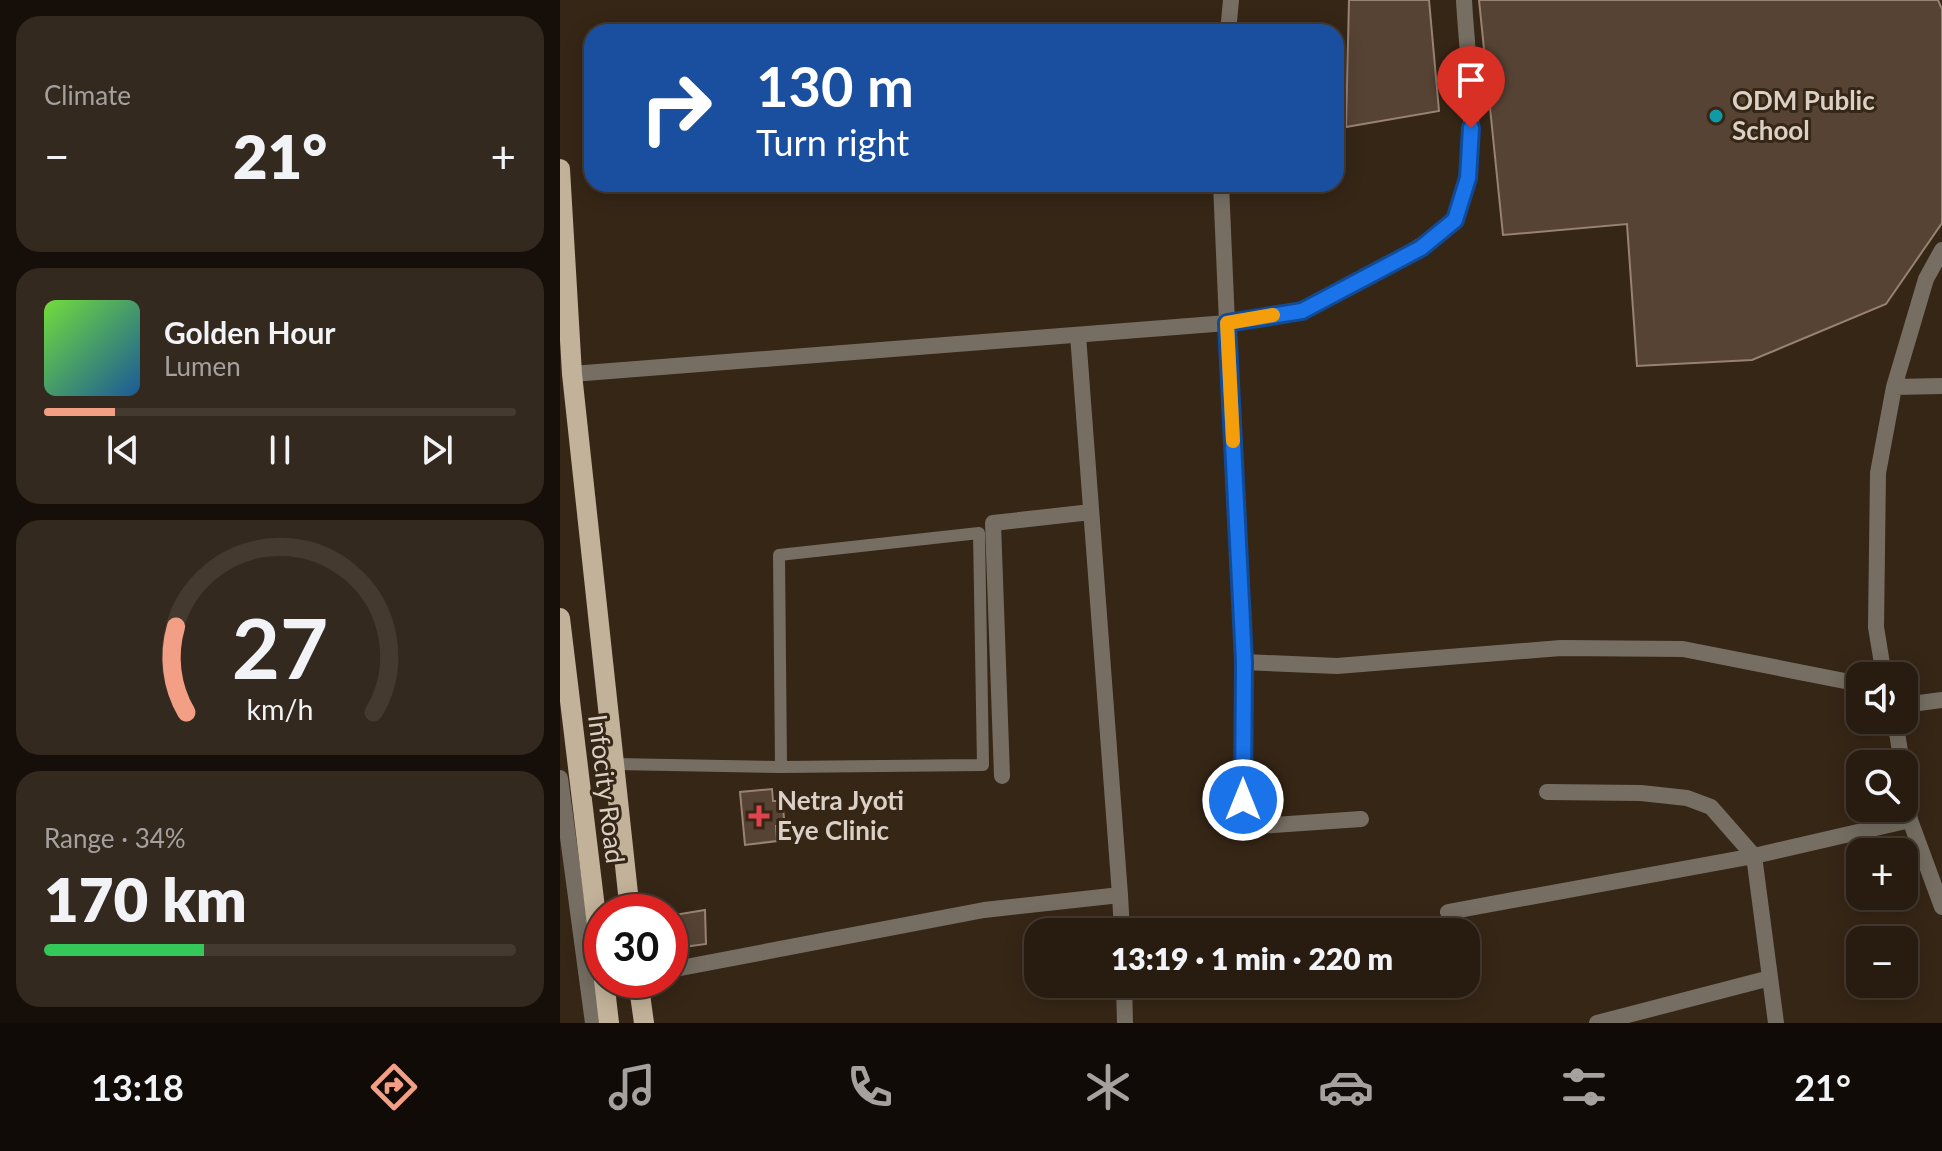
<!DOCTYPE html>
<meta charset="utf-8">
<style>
:root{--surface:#281c10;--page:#34291e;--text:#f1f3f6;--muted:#a5a19f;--line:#443a30;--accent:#f39f85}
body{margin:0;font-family:Lato,sans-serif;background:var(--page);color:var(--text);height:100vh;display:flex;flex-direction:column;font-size:30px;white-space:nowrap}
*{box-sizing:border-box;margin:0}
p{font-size:26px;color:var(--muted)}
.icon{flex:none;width:44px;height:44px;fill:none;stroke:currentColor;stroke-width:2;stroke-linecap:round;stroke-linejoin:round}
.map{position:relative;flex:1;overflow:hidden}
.side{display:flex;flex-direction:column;gap:16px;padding:16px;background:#160f09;width:560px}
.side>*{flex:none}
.banner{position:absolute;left:24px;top:24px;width:760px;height:168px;border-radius:24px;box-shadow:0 4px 20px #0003,0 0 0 2px var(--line);background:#1a4fa0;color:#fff;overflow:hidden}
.fabs{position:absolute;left:1286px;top:662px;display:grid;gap:16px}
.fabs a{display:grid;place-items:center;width:72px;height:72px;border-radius:16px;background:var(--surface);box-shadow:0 4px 20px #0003,0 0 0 2px var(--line);font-size:40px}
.speed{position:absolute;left:24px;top:894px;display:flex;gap:16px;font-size:40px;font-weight:700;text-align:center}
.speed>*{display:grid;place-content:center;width:104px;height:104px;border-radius:50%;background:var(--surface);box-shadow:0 4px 20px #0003,0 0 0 2px var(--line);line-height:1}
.speed .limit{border:12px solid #d22;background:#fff;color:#111}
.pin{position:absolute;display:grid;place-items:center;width:68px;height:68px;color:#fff;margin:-82px -34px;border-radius:50% 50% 50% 0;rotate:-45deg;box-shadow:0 0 8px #0007}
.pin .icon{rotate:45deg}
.me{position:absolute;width:88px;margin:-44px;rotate:0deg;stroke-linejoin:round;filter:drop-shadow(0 0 6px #0008)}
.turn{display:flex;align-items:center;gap:28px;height:168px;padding:0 40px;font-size:36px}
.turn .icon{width:104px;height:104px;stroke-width:2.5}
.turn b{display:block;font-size:56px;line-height:68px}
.big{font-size:60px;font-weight:800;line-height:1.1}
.side .widget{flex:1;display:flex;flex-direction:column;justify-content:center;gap:12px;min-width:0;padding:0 28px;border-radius:24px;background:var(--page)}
.side .dial{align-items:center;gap:0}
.dial svg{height:208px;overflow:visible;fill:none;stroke:var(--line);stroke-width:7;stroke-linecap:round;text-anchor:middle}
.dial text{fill:var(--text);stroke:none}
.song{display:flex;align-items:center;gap:24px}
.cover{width:96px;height:96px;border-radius:12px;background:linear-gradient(135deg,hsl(100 70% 55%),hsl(210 70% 35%))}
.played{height:8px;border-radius:4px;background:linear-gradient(90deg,var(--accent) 15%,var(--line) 15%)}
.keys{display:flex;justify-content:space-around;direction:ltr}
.heat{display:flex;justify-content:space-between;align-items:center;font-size:44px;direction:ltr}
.charge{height:12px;border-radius:6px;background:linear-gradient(90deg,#34c759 34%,var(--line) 0)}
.trip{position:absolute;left:464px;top:918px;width:456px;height:80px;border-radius:24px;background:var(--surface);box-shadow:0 4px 20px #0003,0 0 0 2px var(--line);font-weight:800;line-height:80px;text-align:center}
.dock{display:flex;height:128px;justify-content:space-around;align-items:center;background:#100b06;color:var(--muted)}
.dock .icon{width:56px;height:56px}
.dock .active{color:var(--accent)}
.dock b{font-size:36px;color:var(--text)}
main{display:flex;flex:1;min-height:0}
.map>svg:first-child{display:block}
.building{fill:#564334;stroke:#988272;stroke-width:2}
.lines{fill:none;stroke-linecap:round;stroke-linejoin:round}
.service{stroke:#766e62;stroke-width:12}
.minor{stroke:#766e62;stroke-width:16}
.primary{stroke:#c2b299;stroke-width:20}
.route-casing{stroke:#114b97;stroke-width:20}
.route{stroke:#1a73e8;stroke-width:14}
.slow{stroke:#f59e0b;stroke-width:14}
.culture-dot{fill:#0f9aa8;stroke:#362616;stroke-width:3}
.health-dot{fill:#e0444e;stroke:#362616;stroke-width:3}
.labels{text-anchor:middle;stroke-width:6;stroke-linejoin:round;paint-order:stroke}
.poi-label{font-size:26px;font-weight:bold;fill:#dad0c6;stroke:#362616;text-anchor:start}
.street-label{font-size:26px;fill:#dad0c6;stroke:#362616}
</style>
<main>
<section class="side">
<div class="widget"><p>Climate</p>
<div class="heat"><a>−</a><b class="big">21°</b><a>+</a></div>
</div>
<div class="widget">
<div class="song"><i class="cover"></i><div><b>Golden Hour</b><p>Lumen</p></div></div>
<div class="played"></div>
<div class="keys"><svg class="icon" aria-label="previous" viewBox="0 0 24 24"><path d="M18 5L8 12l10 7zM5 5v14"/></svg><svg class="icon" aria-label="pause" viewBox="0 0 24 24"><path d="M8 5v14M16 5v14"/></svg><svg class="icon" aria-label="next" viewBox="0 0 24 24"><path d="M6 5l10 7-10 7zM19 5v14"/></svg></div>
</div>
<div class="widget dial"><svg viewBox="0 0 100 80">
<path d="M14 69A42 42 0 1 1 86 69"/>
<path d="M14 69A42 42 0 0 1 10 36" stroke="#f39f85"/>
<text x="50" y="56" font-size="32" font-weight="700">27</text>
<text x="50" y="72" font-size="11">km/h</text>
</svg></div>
<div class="widget"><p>Range · 34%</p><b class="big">170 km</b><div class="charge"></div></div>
</section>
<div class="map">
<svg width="1382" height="1023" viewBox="0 0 1382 1023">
<rect width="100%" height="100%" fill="#362616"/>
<!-- building -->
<path class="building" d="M 789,0 L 869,0 L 879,111 L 786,127 Z
M 919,0 L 1378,0 L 1382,9 L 1382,223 L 1326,304 L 1192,360 L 1077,366 L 1067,224 L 943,235 Z
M 212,789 L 213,801 L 222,801 L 225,826 L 216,826 L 217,841 L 185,845 L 180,792 Z
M 145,910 L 146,944 L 116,948 L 114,915 Z"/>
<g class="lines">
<!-- service -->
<path class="service" d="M 55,764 L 221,767 L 423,765 L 419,533 L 219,555 L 221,767"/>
<!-- minor -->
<path class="minor" d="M 668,32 L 671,0
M 661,184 L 667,323 C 691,319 716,317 739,311 C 762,305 886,236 895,218 C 923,165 907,59 904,0
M 12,374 L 667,323 L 684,662
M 1334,387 L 1382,386
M 1324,676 L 1316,627 L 1318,473 L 1334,387 L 1366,279 L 1382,250
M 1344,705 L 1382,700
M 1335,720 L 1342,764
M 442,776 L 433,523 L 531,512
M 0,778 L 33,1023
M 1344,779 L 1350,820 L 1382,907
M 987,792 L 1081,793 L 1127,798 L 1151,807 L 1194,856 L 1216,1023
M 801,819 L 683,827 L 684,662 L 777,666 L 1001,648 L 1123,649 L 1300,684
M 560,895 L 562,932
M 888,912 L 1194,856 L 1350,820
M 110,970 L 424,910 L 560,895 L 518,335
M 564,984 L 565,1023
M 1037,1023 L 1210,978"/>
<!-- primary -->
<path class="primary" d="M 0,169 L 12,374 L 70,912
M 0,618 L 42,966
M 44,980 L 49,1023
M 78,980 L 84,1023"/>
</g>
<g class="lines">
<defs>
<path id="route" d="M 683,800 L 684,662 L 667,323 L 742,311 L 861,248 L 895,220 L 908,178 L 911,128"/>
</defs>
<!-- route casing -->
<use href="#route" class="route-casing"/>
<!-- route -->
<use href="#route" class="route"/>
<!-- slow -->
<path class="slow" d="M 673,441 L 667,323 L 713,315"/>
</g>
<!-- markers -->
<circle class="culture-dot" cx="1156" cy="116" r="8"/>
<path class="health-dot" d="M195 804h8v8h8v8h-8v8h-8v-8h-8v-8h8z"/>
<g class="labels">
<!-- poi labels -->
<g class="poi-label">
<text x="1172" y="110">ODM Public<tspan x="1172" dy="30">School</tspan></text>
<text x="217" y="810">Netra Jyoti<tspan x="217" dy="30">Eye Clinic</tspan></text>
</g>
<!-- street labels -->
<g class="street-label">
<text transform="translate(46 789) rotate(83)" y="9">Infocity Road</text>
</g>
</g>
</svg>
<div class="fabs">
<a><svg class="icon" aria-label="sound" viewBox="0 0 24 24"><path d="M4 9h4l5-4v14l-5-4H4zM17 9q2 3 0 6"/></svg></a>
<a><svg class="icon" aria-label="search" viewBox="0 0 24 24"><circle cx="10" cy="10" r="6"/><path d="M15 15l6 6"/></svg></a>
<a>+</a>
<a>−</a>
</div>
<div class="speed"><div class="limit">30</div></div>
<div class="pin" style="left:911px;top:128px;background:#d93025"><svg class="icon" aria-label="arrive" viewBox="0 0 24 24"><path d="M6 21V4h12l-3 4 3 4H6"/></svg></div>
<svg class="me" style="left:683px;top:800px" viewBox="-20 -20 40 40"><circle r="17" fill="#1a73e8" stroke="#fff" stroke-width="3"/><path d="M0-11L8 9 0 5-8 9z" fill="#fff"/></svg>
<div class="trip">13:19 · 1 min · 220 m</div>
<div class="banner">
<div class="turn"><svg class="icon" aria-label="right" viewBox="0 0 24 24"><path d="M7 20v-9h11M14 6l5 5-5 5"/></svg><div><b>130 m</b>Turn right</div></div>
</div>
</div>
</main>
<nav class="dock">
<b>13:18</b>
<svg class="icon active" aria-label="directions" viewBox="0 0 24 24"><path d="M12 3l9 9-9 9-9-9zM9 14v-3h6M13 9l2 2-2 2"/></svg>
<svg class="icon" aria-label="music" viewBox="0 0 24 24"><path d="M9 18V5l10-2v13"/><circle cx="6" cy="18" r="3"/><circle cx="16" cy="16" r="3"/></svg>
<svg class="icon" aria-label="phone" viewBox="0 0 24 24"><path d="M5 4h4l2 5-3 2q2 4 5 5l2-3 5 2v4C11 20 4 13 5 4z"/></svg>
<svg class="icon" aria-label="climate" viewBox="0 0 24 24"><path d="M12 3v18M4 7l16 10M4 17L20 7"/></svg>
<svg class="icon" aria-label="car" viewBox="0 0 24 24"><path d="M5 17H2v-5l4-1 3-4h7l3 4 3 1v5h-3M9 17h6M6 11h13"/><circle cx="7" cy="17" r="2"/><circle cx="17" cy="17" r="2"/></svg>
<svg class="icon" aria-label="filters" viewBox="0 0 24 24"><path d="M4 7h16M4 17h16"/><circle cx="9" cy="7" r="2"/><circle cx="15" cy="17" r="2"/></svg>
<b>21°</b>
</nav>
